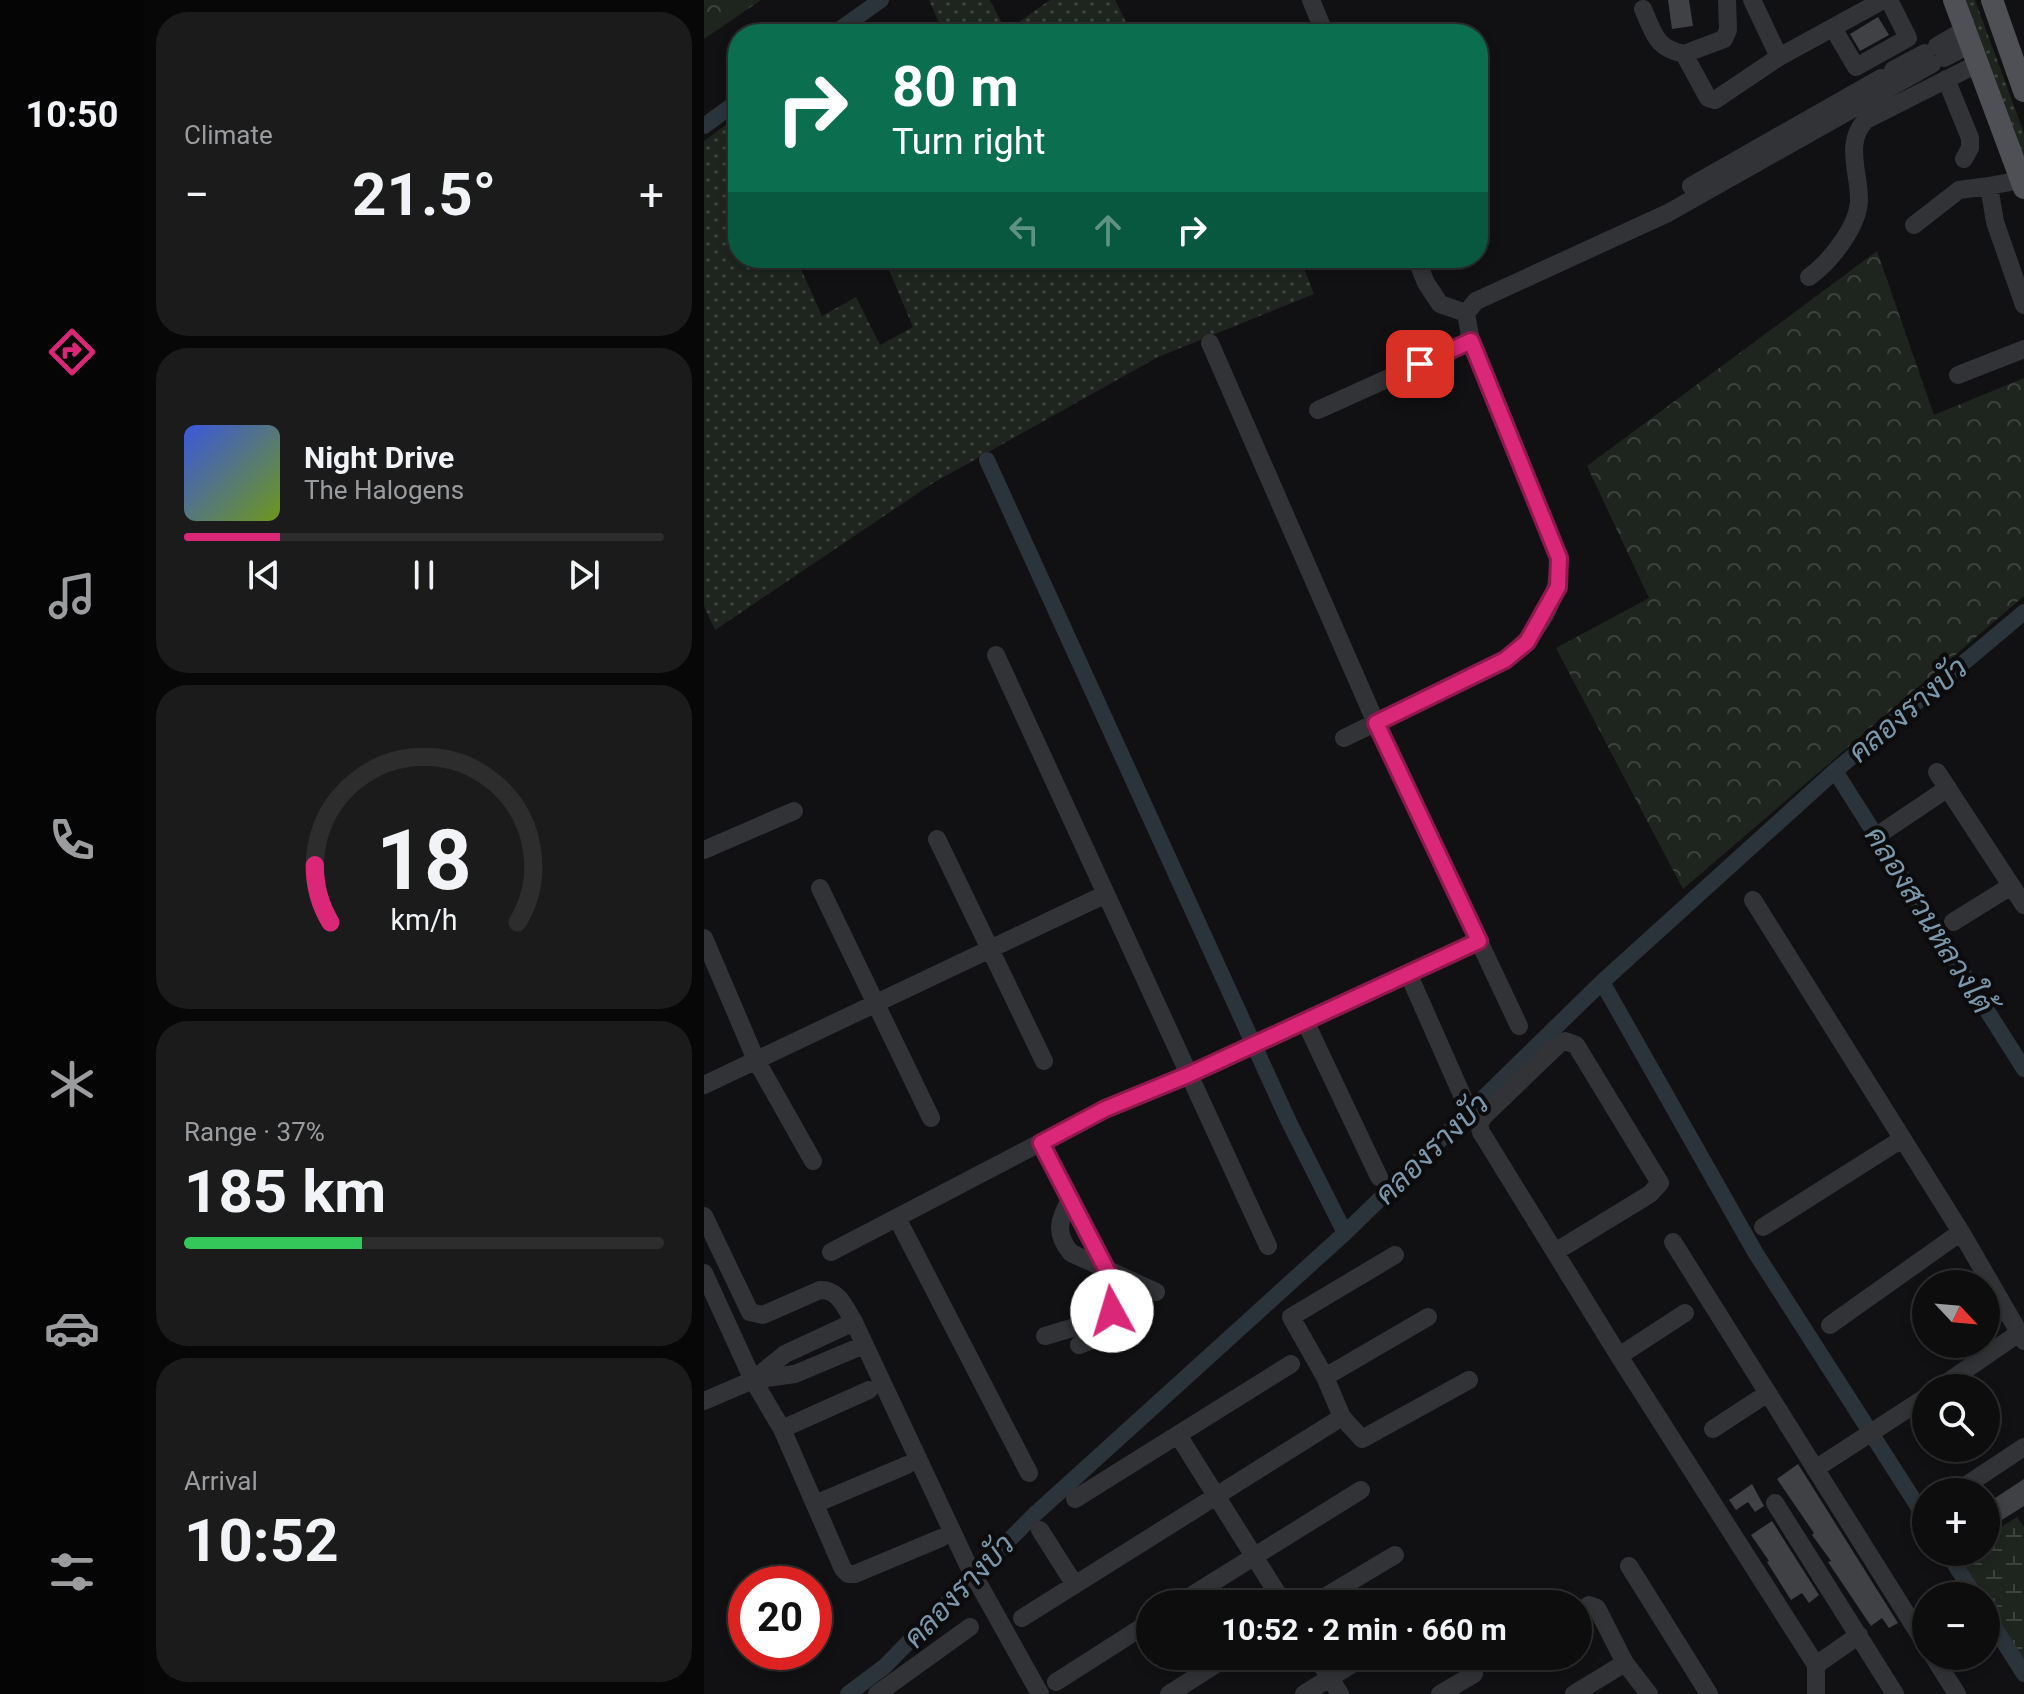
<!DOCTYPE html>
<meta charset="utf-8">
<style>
:root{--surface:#0d0d0e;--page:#1b1b1c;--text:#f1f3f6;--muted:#9a9c9e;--line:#2d2d2e;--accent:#db2777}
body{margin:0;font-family:Roboto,Sarabun,sans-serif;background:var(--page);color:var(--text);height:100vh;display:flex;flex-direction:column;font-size:30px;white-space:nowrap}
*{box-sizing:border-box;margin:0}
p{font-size:26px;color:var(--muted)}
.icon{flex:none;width:44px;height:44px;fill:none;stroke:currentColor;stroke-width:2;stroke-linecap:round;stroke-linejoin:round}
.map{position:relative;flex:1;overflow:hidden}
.drawer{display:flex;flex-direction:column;gap:12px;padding:12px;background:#070708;width:560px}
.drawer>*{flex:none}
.banner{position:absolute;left:24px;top:24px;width:760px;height:244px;border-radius:32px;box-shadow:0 4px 12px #0003,0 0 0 2px var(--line);background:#0b6e4f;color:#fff;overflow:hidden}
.needle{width:52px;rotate:116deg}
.buttons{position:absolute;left:1208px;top:1270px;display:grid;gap:16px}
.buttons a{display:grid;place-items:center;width:88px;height:88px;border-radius:50%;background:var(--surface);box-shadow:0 4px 12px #0003,0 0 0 2px var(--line);font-size:40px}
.speed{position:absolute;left:24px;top:1566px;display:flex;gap:16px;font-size:40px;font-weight:700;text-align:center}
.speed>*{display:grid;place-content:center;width:104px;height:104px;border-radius:50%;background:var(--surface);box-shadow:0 4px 12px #0003,0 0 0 2px var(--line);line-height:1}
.speed .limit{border:12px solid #d22;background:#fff;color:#111}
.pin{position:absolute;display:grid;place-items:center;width:68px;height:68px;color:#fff;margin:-34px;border-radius:16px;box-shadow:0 4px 12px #0006}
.me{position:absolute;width:88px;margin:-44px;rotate:354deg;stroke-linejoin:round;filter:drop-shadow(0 0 6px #0008)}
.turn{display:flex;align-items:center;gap:28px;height:168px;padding:0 32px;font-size:36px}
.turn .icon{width:104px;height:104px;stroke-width:2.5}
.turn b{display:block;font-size:56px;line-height:68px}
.lanes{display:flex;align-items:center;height:76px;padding:0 32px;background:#0003;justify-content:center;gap:40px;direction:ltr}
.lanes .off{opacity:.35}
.big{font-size:60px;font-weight:700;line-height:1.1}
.drawer .tile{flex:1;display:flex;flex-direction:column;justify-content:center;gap:12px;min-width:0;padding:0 28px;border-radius:32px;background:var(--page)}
.drawer .dial{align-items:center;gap:0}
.dial svg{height:208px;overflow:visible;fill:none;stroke:var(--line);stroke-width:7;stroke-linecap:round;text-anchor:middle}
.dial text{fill:var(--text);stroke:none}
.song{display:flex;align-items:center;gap:24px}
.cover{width:96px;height:96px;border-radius:12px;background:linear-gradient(135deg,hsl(230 70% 55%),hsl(80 70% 35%))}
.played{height:8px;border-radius:4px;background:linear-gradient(90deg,var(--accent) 20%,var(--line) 20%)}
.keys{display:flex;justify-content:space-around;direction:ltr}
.heat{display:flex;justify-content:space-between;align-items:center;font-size:44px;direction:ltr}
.charge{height:12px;border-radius:6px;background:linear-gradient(90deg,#34c759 37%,var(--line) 0)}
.trip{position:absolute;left:432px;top:1590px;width:456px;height:80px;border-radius:40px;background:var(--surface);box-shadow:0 4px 12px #0003,0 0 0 2px var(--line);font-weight:700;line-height:80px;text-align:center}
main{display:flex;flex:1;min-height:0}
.dock{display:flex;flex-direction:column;width:144px;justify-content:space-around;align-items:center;background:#050506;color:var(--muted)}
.dock .icon{width:56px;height:56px}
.dock .current{color:var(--accent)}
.dock b{font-size:36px;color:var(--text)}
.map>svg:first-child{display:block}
.grass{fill:url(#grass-dots)}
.forest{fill:url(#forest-crowns)}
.wetland{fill:url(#wetland-marsh)}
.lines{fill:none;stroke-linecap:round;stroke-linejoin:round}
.canal{stroke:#2b343a;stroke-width:16}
.building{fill:#404145}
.minor{stroke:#323337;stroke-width:18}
.major{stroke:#4f5056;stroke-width:22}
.route-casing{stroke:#8e194d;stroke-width:20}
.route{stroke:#db2777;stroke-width:14}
.labels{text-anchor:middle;stroke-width:8;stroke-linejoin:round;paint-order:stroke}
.water-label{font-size:30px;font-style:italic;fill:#7b98ac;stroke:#0c0c0d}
</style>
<main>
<nav class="dock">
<b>10:50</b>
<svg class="icon current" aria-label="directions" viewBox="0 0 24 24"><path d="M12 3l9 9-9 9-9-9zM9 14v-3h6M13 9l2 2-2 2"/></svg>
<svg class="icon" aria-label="music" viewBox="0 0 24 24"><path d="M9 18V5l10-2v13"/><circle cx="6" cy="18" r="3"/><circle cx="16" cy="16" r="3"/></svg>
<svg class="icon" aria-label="phone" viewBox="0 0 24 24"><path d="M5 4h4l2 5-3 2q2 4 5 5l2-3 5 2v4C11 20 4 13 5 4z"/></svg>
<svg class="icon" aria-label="climate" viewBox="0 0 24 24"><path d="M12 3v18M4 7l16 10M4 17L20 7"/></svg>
<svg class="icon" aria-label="car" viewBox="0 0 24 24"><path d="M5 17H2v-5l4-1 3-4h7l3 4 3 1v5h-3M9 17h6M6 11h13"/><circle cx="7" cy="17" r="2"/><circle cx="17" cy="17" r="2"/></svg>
<svg class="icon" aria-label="filters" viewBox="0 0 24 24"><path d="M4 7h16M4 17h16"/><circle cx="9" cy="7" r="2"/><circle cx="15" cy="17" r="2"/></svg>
</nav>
<section class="drawer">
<div class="tile"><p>Climate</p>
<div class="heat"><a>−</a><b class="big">21.5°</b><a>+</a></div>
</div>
<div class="tile">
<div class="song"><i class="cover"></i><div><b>Night Drive</b><p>The Halogens</p></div></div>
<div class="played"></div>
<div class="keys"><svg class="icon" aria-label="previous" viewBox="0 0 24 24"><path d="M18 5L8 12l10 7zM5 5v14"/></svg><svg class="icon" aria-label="pause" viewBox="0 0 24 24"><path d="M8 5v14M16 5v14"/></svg><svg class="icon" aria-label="next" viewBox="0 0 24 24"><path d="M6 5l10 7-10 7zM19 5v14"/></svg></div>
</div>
<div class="tile dial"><svg viewBox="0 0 100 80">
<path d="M14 69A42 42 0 1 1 86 69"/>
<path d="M14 69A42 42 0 0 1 8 47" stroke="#db2777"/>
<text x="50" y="56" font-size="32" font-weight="700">18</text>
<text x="50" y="72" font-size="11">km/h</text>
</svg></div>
<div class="tile"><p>Range · 37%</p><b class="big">185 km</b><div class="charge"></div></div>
<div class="tile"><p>Arrival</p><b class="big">10:52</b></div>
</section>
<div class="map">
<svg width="1320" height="1694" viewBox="0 0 1320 1694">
<defs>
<pattern id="grass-dots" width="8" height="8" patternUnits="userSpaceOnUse" patternTransform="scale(2)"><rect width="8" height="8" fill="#1e251e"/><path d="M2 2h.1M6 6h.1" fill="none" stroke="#3c423c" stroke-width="1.8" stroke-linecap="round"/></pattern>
<pattern id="forest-crowns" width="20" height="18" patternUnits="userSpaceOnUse" patternTransform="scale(2)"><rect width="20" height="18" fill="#1e251e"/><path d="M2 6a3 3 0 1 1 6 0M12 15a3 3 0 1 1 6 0" fill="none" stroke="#3c423c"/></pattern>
<pattern id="wetland-marsh" width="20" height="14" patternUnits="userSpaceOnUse" patternTransform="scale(2)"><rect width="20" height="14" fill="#1e251e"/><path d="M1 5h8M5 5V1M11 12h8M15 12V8" fill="none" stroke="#3c423c"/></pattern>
</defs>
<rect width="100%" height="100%" fill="#111113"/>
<!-- grass -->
<path class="grass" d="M 225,0 L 286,0 L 302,31 L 346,0 L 411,0 L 428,34 L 240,34 Z
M 1260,0 L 1271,0 L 1320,133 L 1320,160 Z
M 34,116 L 34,258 L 92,258 L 118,316 L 152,297 L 176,345 L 209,327 L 180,258 L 596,258 L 610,294 L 454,357 L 229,483 L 11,630 L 0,606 L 0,141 Z"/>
<!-- forest -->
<path class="forest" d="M 0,0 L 57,0 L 0,39 Z
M 1173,251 L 1230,415 L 1320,378 L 1320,596 L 979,889 L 852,648 L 945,598 L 883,466 Z"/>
<!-- wetland -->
<path class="wetland" d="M 1313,1517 L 1320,1527 L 1320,1663 L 1282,1600 L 1282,1596 L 1279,1596 L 1253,1553 L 1282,1552 L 1282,1536 Z"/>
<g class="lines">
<!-- canal -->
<path class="canal" d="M 129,34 L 177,0
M 0,126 L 34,101
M 283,460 L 585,1122 L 641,1233
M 1131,771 L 1320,1069
M 898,982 L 1051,1252 L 1222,1519
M 1243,1552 L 1271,1596
M 1282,1614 L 1320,1674
M 144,1694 L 180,1667 L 329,1516 L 641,1233 L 898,982 L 1131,771 L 1320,612"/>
</g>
<!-- building -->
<path class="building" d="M 964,0 L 985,0 L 989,26 L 968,29 Z
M 1174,17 L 1185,35 L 1156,51 L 1146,34 Z
M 1094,1464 L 1194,1623 L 1185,1628 L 1178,1618 L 1167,1626 L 1124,1562 L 1127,1561 L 1108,1535 L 1110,1533 L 1073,1479 Z
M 1320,1479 L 1320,1506 L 1282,1530 L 1282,1504 Z
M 1048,1484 L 1060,1506 L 1051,1512 L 1044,1502 L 1032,1510 L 1025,1500 Z
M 1068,1521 L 1115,1595 L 1105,1603 L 1098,1593 L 1087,1600 L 1063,1562 L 1065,1561 L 1047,1535 Z"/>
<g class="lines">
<!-- minor -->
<path class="minor" d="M 607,0 L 621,34
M 1023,0 L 1024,30 L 1020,39 L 980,54 L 1004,98 L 1011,100 L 1075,57
M 1048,0 L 1075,57 L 1179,0
M 939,9 C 950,33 951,48 980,54
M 1129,28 L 1152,67 L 1204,38 L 1185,0
M 1233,46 L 1262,29
M 1240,58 L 1267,44
M 1189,70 L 1221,53
M 1242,79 L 1266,138 L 1266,148 L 1260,159
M 1317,180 L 1285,186 L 1291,222 L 1320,305
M 987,186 L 1177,78
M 1210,225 L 1255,190 L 1285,186
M 712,258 L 722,283 L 736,304 L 762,313
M 1105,277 C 1126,262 1155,226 1155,199 C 1155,172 1140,142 1162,120 L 1275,63
M 506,343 L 672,723 L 815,1026
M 1254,375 L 1320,349
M 614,410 L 767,341 L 762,313 L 772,301 L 964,213 L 1228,64
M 292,655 L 564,1246
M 640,738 L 801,660 C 836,631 854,604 855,558 L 767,341
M 1233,772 L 1320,905
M 1180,831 L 1244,788
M 233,839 L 340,1061
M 0,850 L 90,811
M 116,888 L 227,1118
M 1049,900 L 1257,1232 L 1320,1341
M 1249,922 L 1307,886
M 0,938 L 52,1060 L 109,1161
M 704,973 L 762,1104
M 601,1021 L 675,1177
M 0,1085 L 402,894
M 337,1143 L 410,1284 L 408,1311 L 401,1328 L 391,1339 L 375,1345
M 367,1198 C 355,1219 350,1233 367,1253 L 452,1292
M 0,1216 L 46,1312 L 59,1315 L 116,1290 C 135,1289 141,1308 150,1322 L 263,1563 L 336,1694
M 193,1218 L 325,1473
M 1059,1227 L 1198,1139
M 969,1242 L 1222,1645
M 127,1252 L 401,1109 L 484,1075 L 775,941
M 851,1252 L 946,1194 L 956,1183 L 872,1045 L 861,1041 L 856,1043 L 780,1116 L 775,1124 L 777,1132 L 915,1356 L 1112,1665
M 691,1255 L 587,1317 L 621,1377 L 638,1417 L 658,1439 L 765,1380
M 0,1273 L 49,1380 L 78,1429 L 139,1569 L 144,1574 L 151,1574 L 237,1538
M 1126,1325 L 1257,1232
M 341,1336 L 405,1317
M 915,1356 L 981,1313
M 621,1377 L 724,1317
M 49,1380 L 91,1374 L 160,1345
M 1235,1388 L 1315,1333
M 0,1401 L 49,1380 L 81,1354 L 150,1322
M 78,1429 L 165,1390
M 1009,1429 L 1064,1393
M 474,1435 L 580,1604
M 1111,1469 L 1222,1397
M 1252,1492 L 1320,1447
M 371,1499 L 587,1364
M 1071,1503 L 1191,1694
M 111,1504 L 203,1465
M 336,1530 L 371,1585
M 925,1566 L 1005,1694
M 474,1604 L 657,1490
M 609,1604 L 691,1555
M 874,1612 L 885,1605 L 893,1608 L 921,1663 L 945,1694
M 318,1618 L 638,1417
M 612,1656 L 636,1694
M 1229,1656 L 1253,1694
M 352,1682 L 446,1622
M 173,1694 L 266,1627
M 465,1694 L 525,1656
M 600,1694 L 661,1656
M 736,1694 L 770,1674
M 870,1694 L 921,1663
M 1112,1694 L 1112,1665 L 1155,1635"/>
<!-- major -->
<path class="major" d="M 1250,0 L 1320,188
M 1288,0 L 1320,91"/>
</g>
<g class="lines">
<defs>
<path id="route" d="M 408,1311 L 410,1284 L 337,1143 L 401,1109 L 484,1075 L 775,941 L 672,723 L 801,660 L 823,642 L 854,587 L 855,558 L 767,341 L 716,364"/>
</defs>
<!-- route casing -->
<use href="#route" class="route-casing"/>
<!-- route -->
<use href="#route" class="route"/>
</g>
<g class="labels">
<!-- water labels -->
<g class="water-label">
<text transform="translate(1204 710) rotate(-40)" y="10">คลองรางบัว</text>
<text transform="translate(1225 920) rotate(58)" y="10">คลองสวนหลวงใต้</text>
<text transform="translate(728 1149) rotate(-44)" y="10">คลองรางบัว</text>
<text transform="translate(255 1591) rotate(-46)" y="10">คลองรางบัว</text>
</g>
</g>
</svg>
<div class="buttons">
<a><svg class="needle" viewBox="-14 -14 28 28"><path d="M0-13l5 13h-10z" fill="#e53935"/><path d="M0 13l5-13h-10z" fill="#9a9c9e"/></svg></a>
<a><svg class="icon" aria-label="search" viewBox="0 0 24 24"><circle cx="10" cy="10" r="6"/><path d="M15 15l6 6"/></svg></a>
<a>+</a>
<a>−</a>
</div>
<div class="speed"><div class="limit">20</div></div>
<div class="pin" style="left:716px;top:364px;background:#d93025"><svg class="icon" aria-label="arrive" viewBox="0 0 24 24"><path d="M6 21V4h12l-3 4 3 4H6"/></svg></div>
<svg class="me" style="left:408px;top:1311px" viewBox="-20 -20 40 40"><circle r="19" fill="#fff"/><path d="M0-13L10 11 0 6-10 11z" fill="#db2777"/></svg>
<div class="trip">10:52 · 2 min · 660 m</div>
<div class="banner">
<div class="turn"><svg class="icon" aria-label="right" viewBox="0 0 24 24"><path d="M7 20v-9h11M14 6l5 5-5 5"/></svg><div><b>80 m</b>Turn right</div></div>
<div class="lanes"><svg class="icon off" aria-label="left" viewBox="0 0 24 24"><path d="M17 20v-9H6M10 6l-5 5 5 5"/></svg><svg class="icon off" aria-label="ahead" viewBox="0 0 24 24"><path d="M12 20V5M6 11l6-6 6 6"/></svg><svg class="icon" aria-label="right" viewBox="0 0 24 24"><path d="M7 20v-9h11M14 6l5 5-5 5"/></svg></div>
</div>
</div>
</main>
